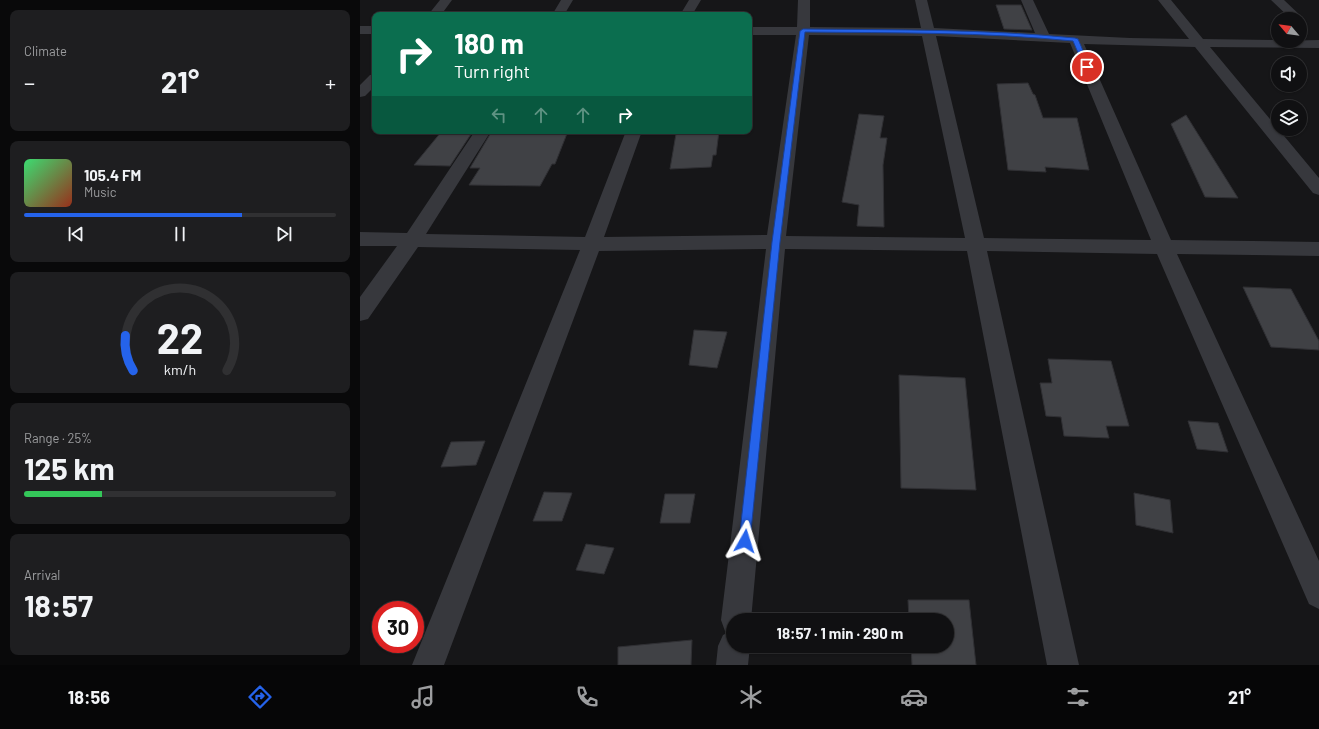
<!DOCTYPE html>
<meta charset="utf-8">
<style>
:root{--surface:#101012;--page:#1e1e20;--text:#f1f3f6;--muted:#9c9d9f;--line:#303032;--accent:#2563eb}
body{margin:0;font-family:Barlow,sans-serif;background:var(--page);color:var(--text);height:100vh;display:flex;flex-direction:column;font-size:15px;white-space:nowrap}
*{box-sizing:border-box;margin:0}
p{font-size:13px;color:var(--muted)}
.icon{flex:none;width:22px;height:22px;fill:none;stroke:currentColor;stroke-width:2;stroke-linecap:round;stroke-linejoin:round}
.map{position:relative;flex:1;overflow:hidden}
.drawer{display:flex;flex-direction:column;gap:10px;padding:10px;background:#09090a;width:360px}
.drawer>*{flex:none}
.top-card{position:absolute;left:12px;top:12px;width:380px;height:122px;border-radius:8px;box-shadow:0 1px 3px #0004,0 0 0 1px var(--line);background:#0b6e4f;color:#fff;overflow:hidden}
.needle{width:26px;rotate:299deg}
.tools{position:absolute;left:911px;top:12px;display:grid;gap:8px}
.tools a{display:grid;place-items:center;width:36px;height:36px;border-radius:50%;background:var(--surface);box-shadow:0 1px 3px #0004,0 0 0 1px var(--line);font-size:20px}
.speed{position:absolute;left:12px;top:601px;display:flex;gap:8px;font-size:20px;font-weight:700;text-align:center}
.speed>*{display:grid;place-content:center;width:52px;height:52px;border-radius:50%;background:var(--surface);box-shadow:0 1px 3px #0004,0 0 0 1px var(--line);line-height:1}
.speed .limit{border:6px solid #d22;background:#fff;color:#111}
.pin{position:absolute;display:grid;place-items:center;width:34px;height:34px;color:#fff;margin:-17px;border:2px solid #fff;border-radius:50%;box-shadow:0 1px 4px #0007}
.me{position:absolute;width:44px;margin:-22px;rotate:6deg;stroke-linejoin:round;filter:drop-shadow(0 0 3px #0008)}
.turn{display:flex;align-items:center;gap:14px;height:84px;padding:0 16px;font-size:18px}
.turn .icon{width:52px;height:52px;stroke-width:2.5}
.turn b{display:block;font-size:28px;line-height:34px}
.lanes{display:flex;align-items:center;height:38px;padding:0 16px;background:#0003;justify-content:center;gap:20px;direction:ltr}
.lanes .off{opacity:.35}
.big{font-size:30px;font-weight:700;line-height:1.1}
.drawer .widget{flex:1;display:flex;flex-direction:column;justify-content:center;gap:6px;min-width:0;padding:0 14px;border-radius:8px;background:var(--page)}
.drawer .dial{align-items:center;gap:0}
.dial svg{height:104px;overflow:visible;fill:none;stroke:var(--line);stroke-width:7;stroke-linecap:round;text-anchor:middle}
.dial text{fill:var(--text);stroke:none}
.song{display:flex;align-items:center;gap:12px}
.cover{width:48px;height:48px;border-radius:6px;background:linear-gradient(135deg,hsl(140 70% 55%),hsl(10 70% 35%))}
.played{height:4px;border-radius:2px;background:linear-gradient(90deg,var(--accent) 70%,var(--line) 70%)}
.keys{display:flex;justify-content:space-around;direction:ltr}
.heat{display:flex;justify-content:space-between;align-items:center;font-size:22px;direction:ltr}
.charge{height:6px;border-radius:3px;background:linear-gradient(90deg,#34c759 25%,var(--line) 0)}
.trip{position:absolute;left:366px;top:613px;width:228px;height:40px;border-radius:20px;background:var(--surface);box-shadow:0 1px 3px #0004,0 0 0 1px var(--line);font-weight:700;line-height:40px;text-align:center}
.tabs{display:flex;height:64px;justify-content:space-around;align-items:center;background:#060607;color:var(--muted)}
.tabs .icon{width:28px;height:28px}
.tabs .selected{color:var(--accent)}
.tabs b{font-size:18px;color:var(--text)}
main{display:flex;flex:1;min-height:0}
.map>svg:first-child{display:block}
.building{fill:#404145;stroke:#303034}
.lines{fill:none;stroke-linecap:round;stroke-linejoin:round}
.street{fill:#37383d;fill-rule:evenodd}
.route{fill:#2563eb;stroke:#184099}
</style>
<main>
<section class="drawer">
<div class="widget"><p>Climate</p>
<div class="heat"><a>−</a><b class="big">21°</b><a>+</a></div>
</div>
<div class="widget">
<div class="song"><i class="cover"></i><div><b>105.4 FM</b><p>Music</p></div></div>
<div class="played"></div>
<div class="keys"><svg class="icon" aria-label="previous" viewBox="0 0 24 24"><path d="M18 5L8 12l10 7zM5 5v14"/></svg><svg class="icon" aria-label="pause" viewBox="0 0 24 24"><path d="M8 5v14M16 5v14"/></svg><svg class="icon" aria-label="next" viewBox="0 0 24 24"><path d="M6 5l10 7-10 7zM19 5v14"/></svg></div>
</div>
<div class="widget dial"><svg viewBox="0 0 100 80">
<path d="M14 69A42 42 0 1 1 86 69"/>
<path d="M14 69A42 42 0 0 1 8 42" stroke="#2563eb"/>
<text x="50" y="56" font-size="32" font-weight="700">22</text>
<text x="50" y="72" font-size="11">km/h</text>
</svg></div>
<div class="widget"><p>Range · 25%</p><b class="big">125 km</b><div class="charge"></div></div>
<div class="widget"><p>Arrival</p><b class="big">18:57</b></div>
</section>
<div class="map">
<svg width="959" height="665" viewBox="0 0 959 665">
<rect width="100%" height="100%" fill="#161618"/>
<!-- building -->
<path class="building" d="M 636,5 L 661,5 L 672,30 L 644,29 Z
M 668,83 L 673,94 L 675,95 L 683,118 L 717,118 L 729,170 L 685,167 L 686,172 L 648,170 L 637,84 Z
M 499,114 L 524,116 L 520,138 L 527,138 L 523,165 L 524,227 L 497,226 L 499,205 L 482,202 Z
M 826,115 L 878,198 L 845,197 L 811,124 Z
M 82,131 L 113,131 L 90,166 L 54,165 Z
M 132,131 L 208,131 L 195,164 L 192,164 L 180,186 L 109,185 L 120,168 L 110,168 Z
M 324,131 L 359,131 L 356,155 L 353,155 L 351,167 L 310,169 L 316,134 L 323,133 Z
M 883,287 L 931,289 L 959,341 L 959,350 L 911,347 Z
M 334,330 L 367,332 L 357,368 L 329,365 Z
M 688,359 L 751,361 L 769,426 L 746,426 L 749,438 L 704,436 L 701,417 L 686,416 L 680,383 L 692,383 Z
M 539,375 L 605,378 L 616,490 L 541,488 Z
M 828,421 L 858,423 L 868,452 L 837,449 Z
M 125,441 L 116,465 L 81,467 L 91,442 Z
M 184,492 L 212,493 L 202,521 L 173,521 Z
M 774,493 L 810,500 L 813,533 L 776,525 Z
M 305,494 L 335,494 L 330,523 L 300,523 Z
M 226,544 L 254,548 L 244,574 L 216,570 Z
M 548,600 L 609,600 L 616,665 L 552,665 L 551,646 L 587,646 L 587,620 L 549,620 Z
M 332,640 L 331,665 L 258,665 L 258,647 Z"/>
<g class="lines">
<!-- street -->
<path class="street" d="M 80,0 L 92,0 L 81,15 L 68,15 Z
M 201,0 L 213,0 L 204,15 L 192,15 Z
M 329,0 L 341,0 L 332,15 L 320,15 Z
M 438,0 L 450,0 L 450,27 L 561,28 L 555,0 L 567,0 L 574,28 L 675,33 L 661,0 L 673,0 L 689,34 L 770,38 L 829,39 L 798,0 L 811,0 L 843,39 L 918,40 L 918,41 L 959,40 L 959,48 L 850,47 L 959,178 L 959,195 L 953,193 L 835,47 L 724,44 L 811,240 L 959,242 L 959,256 L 817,254 L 959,561 L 959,609 L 949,604 L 797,254 L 627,251 L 719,665 L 687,665 L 607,251 L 425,249 L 391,620 L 373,620 L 373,646 L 390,646 L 388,665 L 356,665 L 358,646 L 363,635 L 369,632 L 365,631 L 361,620 L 406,249 L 239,251 L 84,665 L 52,665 L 220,250 L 58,247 L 8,319 L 0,321 L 0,297 L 37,246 L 0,246 L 0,232 L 47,233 L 115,131 L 131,131 L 66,234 L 225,237 L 266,131 L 282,131 L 244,237 L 407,235 L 436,35 L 389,35 L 389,27 L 437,27 ZM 449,35 L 562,36 L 605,238 L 426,236 ZM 576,36 L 710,43 L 791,240 L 624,238 Z
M 911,0 L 924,0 L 944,19 L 940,22 L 940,19 L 931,19 Z
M 0,26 L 15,26 L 15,34 L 0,34 Z
M 15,74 L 15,86 L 5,96 L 0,97 L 0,85 L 10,75 Z"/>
</g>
<!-- route -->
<path class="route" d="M 443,29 C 533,30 625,29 715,38 L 718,39 L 730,67 L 727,69 L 724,67 L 713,41 C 624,32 534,33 445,32 L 420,242 L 390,541 L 389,545 L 385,547 L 380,545 L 379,541 L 412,242 L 440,31 Z"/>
</svg>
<div class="tools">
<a><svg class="needle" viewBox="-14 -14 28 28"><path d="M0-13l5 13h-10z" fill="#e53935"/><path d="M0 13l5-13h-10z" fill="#9c9d9f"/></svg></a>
<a><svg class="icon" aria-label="sound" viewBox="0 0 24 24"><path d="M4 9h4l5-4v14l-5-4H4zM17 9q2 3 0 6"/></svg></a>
<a><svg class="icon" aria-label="layers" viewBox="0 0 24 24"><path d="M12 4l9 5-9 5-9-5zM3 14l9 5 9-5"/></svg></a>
</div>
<div class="speed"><div class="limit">30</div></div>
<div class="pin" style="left:727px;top:67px;background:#d93025"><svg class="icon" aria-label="arrive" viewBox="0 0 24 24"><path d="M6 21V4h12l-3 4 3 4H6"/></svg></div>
<svg class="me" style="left:385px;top:541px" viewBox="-20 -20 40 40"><path d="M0-17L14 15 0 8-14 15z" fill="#2563eb" stroke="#fff" stroke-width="4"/></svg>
<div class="trip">18:57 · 1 min · 290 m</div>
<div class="top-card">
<div class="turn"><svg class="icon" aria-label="right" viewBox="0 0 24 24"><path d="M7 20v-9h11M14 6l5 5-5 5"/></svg><div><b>180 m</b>Turn right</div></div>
<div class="lanes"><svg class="icon off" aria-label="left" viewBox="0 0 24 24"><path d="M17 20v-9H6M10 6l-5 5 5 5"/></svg><svg class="icon off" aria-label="ahead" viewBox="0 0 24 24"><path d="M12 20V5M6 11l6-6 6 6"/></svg><svg class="icon off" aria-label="ahead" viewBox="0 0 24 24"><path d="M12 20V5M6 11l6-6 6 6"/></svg><svg class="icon" aria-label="right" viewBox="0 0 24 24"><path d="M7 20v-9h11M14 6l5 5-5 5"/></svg></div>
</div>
</div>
</main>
<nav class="tabs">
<b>18:56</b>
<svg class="icon selected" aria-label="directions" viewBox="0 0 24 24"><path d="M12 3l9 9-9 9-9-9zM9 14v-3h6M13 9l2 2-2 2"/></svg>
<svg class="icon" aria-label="music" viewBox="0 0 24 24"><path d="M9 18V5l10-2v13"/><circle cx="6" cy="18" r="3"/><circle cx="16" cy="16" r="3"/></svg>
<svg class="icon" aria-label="phone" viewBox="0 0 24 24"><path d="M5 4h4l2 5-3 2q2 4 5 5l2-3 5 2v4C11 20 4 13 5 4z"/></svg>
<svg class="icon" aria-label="climate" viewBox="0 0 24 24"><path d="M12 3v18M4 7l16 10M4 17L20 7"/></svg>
<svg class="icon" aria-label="car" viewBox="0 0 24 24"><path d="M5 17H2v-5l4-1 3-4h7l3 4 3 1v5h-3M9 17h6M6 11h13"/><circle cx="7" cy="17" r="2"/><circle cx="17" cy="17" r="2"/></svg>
<svg class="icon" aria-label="filters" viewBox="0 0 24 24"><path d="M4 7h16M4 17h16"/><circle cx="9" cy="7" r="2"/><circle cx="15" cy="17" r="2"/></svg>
<b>21°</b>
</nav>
